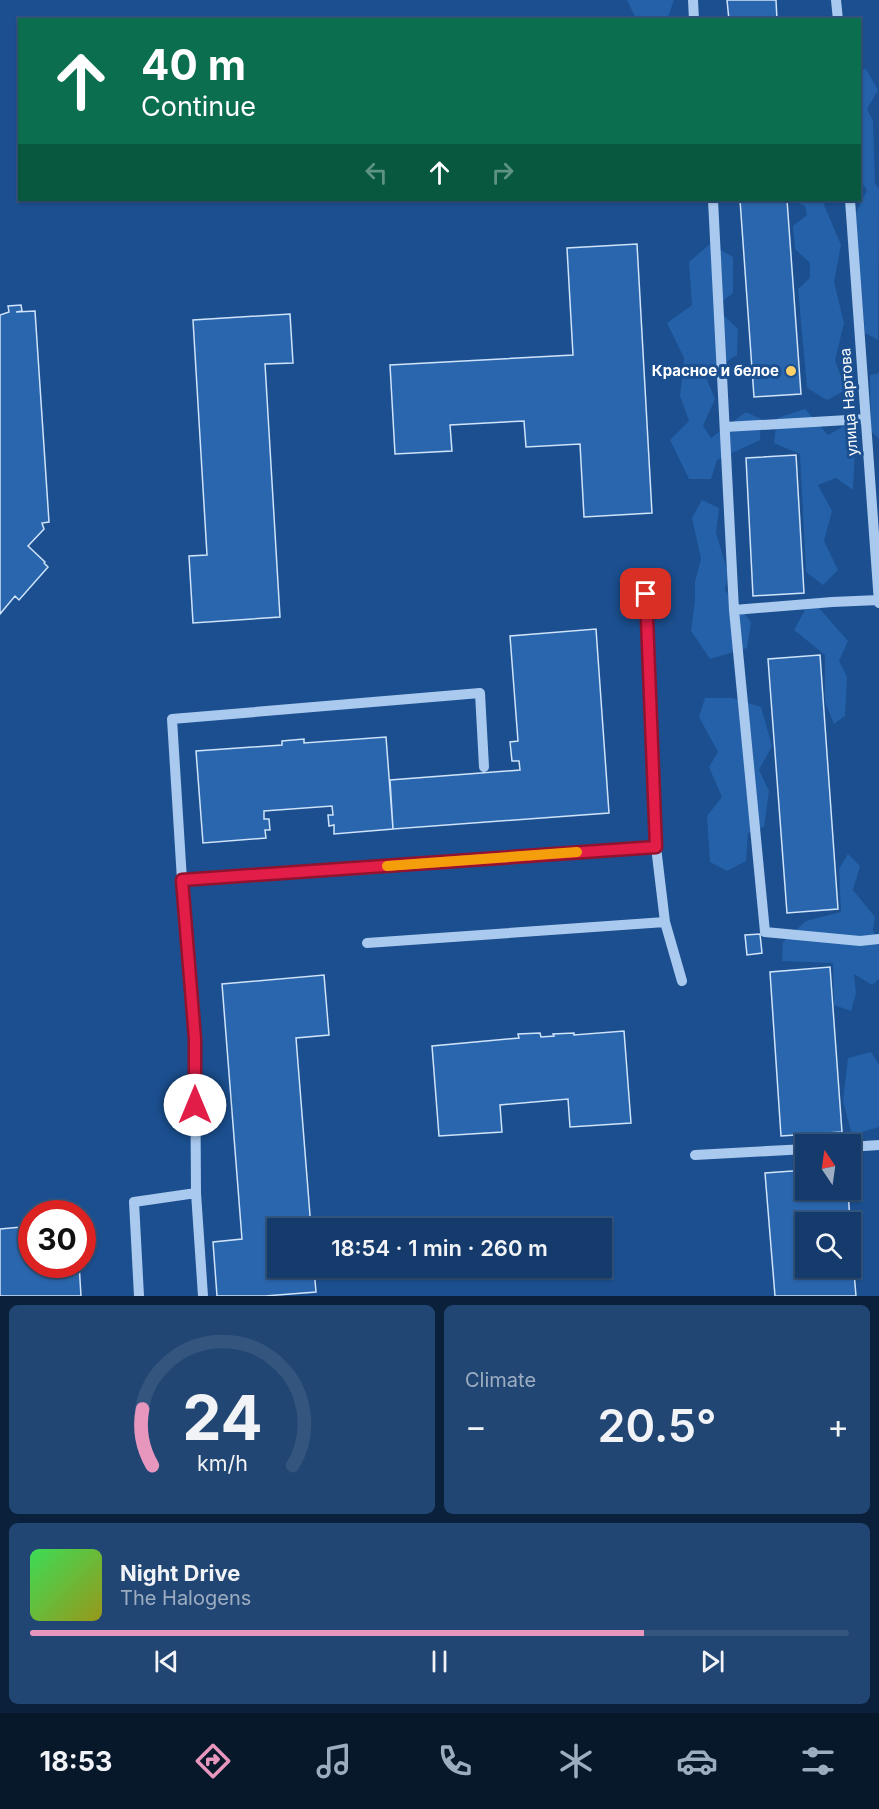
<!DOCTYPE html>
<meta charset="utf-8">
<style>
:root{--surface:#143b6b;--page:#214673;--text:#f1f3f6;--muted:#9dadc1;--line:#33557e;--accent:#e797bd}
body{margin:0;font-family:Inter,sans-serif;background:var(--page);color:var(--text);height:100vh;display:flex;flex-direction:column;font-size:22px;white-space:nowrap}
*{box-sizing:border-box;margin:0}
p{font-size:20px;color:var(--muted)}
.icon{flex:none;width:33px;height:33px;fill:none;stroke:currentColor;stroke-width:2;stroke-linecap:round;stroke-linejoin:round}
.map{position:relative;height:1296px;overflow:hidden}
.drawer{display:flex;flex-direction:column;gap:9px;padding:9px;background:#0b203b;flex:1}
.drawer>*{flex:none}
.banner{position:absolute;left:18px;top:18px;width:843px;height:183px;border-radius:0px;box-shadow:0 2px 4px #0004,0 0 0 2px var(--line);background:#0b6e4f;color:#fff;overflow:hidden}
.needle{width:39px;rotate:347deg}
.tools{position:absolute;left:795px;top:1134px;display:grid;gap:12px}
.tools a{display:grid;place-items:center;width:66px;height:66px;border-radius:0px;background:var(--surface);box-shadow:0 2px 4px #0004,0 0 0 2px var(--line);font-size:30px}
.speed{position:absolute;left:18px;top:1200px;display:flex;gap:12px;font-size:30px;font-weight:700;text-align:center}
.speed>*{display:grid;place-content:center;width:78px;height:78px;border-radius:50%;background:var(--surface);box-shadow:0 2px 4px #0004,0 0 0 2px var(--line);line-height:1}
.speed .limit{border:9px solid #d22;background:#fff;color:#111}
.pin{position:absolute;display:grid;place-items:center;width:51px;height:51px;color:#fff;margin:-26px;border-radius:12px;box-shadow:0 3px 9px #0006}
.me{position:absolute;width:66px;margin:-33px;rotate:0deg;stroke-linejoin:round;filter:drop-shadow(0 0 4px #0008)}
.turn{display:flex;align-items:center;gap:21px;height:126px;padding:0 24px;font-size:27px}
.turn .icon{width:78px;height:78px;stroke-width:2.5}
.turn b{display:block;font-size:42px;line-height:51px}
.lanes{display:flex;align-items:center;height:57px;padding:0 24px;background:#0003;justify-content:center;gap:30px;direction:ltr}
.lanes .off{opacity:.35}
.big{font-size:45px;font-weight:600;line-height:1.1}
.drawer .tile{flex:1;display:flex;flex-direction:column;justify-content:center;gap:9px;min-width:0;padding:0 21px;border-radius:9px;background:var(--page)}
.drawer .dial{align-items:center;gap:0}
.dial svg{height:156px;overflow:visible;fill:none;stroke:var(--line);stroke-width:7;stroke-linecap:round;text-anchor:middle}
.dial text{fill:var(--text);stroke:none}
.song{display:flex;align-items:center;gap:18px}
.cover{width:72px;height:72px;border-radius:9px;background:linear-gradient(135deg,hsl(130 70% 55%),hsl(60 70% 35%))}
.played{height:6px;border-radius:3px;background:linear-gradient(90deg,var(--accent) 75%,var(--line) 75%)}
.keys{display:flex;justify-content:space-around;direction:ltr}
.heat{display:flex;justify-content:space-between;align-items:center;font-size:33px;direction:ltr}
.drawer .tiles{flex:1;display:grid;gap:9px;grid-template-columns:1fr 1fr}
.tile:last-child{grid-column:span 2}
.trip{position:absolute;left:267px;top:1218px;width:345px;height:60px;border-radius:0px;background:var(--surface);box-shadow:0 2px 4px #0004,0 0 0 2px var(--line);font-weight:600;line-height:60px;text-align:center}
.tab-bar{display:flex;height:96px;justify-content:space-around;align-items:center;background:#08182b;color:var(--muted)}
.tab-bar .icon{width:42px;height:42px}
.tab-bar .selected{color:var(--accent)}
.tab-bar b{font-size:27px;color:var(--text)}
.map>svg:first-child{display:block}
.green{fill:#2461a8}
.building{fill:#2a66ad;stroke:#cfe3fa;stroke-width:1.5}
.lines{fill:none;stroke-linecap:round;stroke-linejoin:round}
.minor{stroke:#a9c9ee;stroke-width:10}
.route-casing{stroke:#92132f;stroke-width:15}
.route{stroke:#e11d48;stroke-width:10}
.slow{stroke:#f59e0b;stroke-width:10}
.poi-dot{fill:#ffd166;stroke:#1b4f8f;stroke-width:2}
.labels{text-anchor:middle;stroke-width:6;stroke-linejoin:round;paint-order:stroke}
.poi-label{font-size:15px;font-weight:bold;fill:#fff;stroke:#1b4f8f;text-anchor:end}
.street-label{font-size:15px;fill:#fff;stroke:#1b4f8f}
</style>
<div class="map">
<svg width="879" height="1296" viewBox="0 0 879 1296">
<rect width="100%" height="100%" fill="#1b4f8f"/>
<!-- green -->
<path class="green" d="M 627,0 L 674,0 L 667,20 L 636,19 Z
M 866,69 L 878,90 L 867,109 L 873,121 L 875,183 L 879,189 L 878,340 L 865,333 L 855,215 L 867,190 L 860,180 L 860,70 Z
M 791,200 L 825,200 L 824,205 L 841,245 L 834,282 L 844,323 L 835,360 L 846,390 L 827,400 L 807,388 L 798,289 L 810,278 L 810,263 L 795,249 L 793,226 L 807,215 L 805,206 Z
M 710,244 L 733,257 L 733,293 L 715,307 L 738,329 L 737,355 L 705,375 L 715,399 L 703,426 L 711,438 L 746,412 L 761,419 L 760,440 L 717,460 L 711,479 L 689,479 L 670,440 L 689,421 L 680,396 L 684,358 L 667,323 L 692,305 L 689,262 Z
M 879,373 L 879,439 L 871,431 L 870,375 Z
M 805,409 L 828,435 L 844,426 L 856,429 L 853,490 L 836,478 L 818,485 L 832,511 L 824,541 L 838,570 L 823,585 L 806,572 L 800,454 L 774,443 L 777,418 Z
M 702,500 L 719,508 L 716,533 L 728,573 L 725,590 L 751,622 L 747,648 L 710,659 L 691,631 L 695,601 L 695,582 L 701,559 L 692,518 Z
M 811,599 L 848,641 L 839,661 L 847,677 L 845,716 L 834,724 L 825,702 L 825,655 L 794,630 Z
M 705,698 L 733,698 L 761,707 L 772,746 L 759,770 L 769,791 L 764,827 L 748,833 L 746,861 L 727,871 L 710,862 L 707,816 L 722,797 L 709,767 L 718,752 L 699,717 Z
M 848,854 L 860,866 L 853,890 L 875,917 L 873,930 L 879,946 L 879,979 L 872,985 L 854,974 L 856,994 L 851,1011 L 834,1005 L 833,963 L 782,961 L 783,942 L 806,921 L 841,912 L 839,869 Z
M 871,1052 L 879,1065 L 879,1127 L 852,1135 L 843,1101 L 848,1058 Z"/>
<!-- building -->
<path class="building" d="M 727,0 L 776,0 L 777,20 L 729,20 Z
M 740,200 L 787,200 L 801,394 L 754,397 Z
M 637,244 L 652,513 L 584,517 L 580,444 L 526,447 L 524,421 L 450,425 L 452,451 L 395,454 L 390,365 L 573,355 L 567,248 Z
M 21,305 L 22,311 L 16,312 L 35,311 L 49,522 L 42,523 L 44,529 L 28,546 L 45,562 L 44,563 L 48,567 L 19,600 L 15,596 L 0,614 L 0,315 L 9,312 L 8,306 Z
M 290,314 L 293,363 L 265,364 L 280,617 L 193,623 L 189,556 L 207,555 L 193,320 Z
M 796,455 L 804,593 L 753,596 L 746,458 Z
M 596,629 L 609,813 L 393,829 L 390,780 L 520,770 L 519,761 L 512,761 L 510,742 L 518,741 L 510,636 Z
M 820,655 L 838,909 L 787,913 L 768,659 Z
M 386,737 L 393,829 L 334,834 L 334,825 L 329,826 L 328,815 L 333,815 L 332,806 L 264,811 L 264,819 L 269,819 L 270,830 L 265,830 L 266,838 L 203,843 L 196,751 L 282,745 L 282,741 L 304,739 L 304,743 Z
M 760,934 L 762,953 L 747,955 L 745,935 Z
M 830,967 L 842,1132 L 781,1136 L 770,972 Z
M 324,975 L 329,1035 L 296,1038 L 311,1228 L 278,1228 L 278,1268 L 314,1268 L 316,1292 L 265,1296 L 217,1296 L 213,1242 L 242,1239 L 222,984 Z
M 624,1031 L 631,1123 L 570,1127 L 568,1099 L 500,1105 L 502,1132 L 439,1136 L 432,1046 L 519,1038 L 518,1034 L 540,1033 L 541,1037 L 554,1036 L 553,1034 L 574,1033 L 574,1035 Z
M 806,1170 L 806,1190 L 848,1190 L 850,1222 L 806,1222 L 806,1268 L 850,1268 L 850,1224 L 856,1296 L 775,1296 L 765,1173 Z
M 32,1226 L 32,1264 L 79,1264 L 81,1296 L 0,1296 L 0,1229 Z"/>
<g class="lines">
<!-- minor -->
<path class="minor" d="M 693,0 L 694,20
M 836,0 L 838,20
M 713,200 L 734,610 L 765,932 L 860,941 L 879,939
M 850,200 L 879,603
M 725,427 L 865,419
M 734,610 L 832,602 L 879,600
M 656,847 L 665,922 L 682,981
M 182,880 L 172,719 L 480,693 L 484,767
M 367,943 L 665,922
M 850,1147 L 879,1145
M 695,1155 L 806,1149
M 139,1296 L 134,1202 L 196,1193
M 203,1296 L 196,1193 L 195,1039 L 182,880 L 656,847 L 646,594"/>
</g>
<g class="lines">
<defs>
<path id="route" d="M 195,1105 L 195,1039 L 182,880 L 656,847 L 646,594"/>
</defs>
<!-- route casing -->
<use href="#route" class="route-casing"/>
<!-- route -->
<use href="#route" class="route"/>
<!-- slow -->
<path class="slow" d="M 387,866 L 577,852"/>
</g>
<!-- markers -->
<circle class="poi-dot" cx="791" cy="371" r="6"/>
<g class="labels">
<!-- poi labels -->
<g class="poi-label">
<text x="779" y="376">Красное и белое</text>
</g>
<!-- street labels -->
<g class="street-label">
<text transform="translate(849 402) rotate(-94)" y="5">улица Нартова</text>
</g>
</g>
</svg>
<div class="tools">
<a><svg class="needle" viewBox="-14 -14 28 28"><path d="M0-13l5 13h-10z" fill="#e53935"/><path d="M0 13l5-13h-10z" fill="#9dadc1"/></svg></a>
<a><svg class="icon" aria-label="search" viewBox="0 0 24 24"><circle cx="10" cy="10" r="6"/><path d="M15 15l6 6"/></svg></a>
</div>
<div class="speed"><div class="limit">30</div></div>
<div class="pin" style="left:646px;top:594px;background:#d93025"><svg class="icon" aria-label="arrive" viewBox="0 0 24 24"><path d="M6 21V4h12l-3 4 3 4H6"/></svg></div>
<svg class="me" style="left:195px;top:1105px" viewBox="-20 -20 40 40"><circle r="19" fill="#fff"/><path d="M0-13L10 11 0 6-10 11z" fill="#e11d48"/></svg>
<div class="trip">18:54 · 1 min · 260 m</div>
<div class="banner">
<div class="turn"><svg class="icon" aria-label="ahead" viewBox="0 0 24 24"><path d="M12 20V5M6 11l6-6 6 6"/></svg><div><b>40 m</b>Continue</div></div>
<div class="lanes"><svg class="icon off" aria-label="left" viewBox="0 0 24 24"><path d="M17 20v-9H6M10 6l-5 5 5 5"/></svg><svg class="icon" aria-label="ahead" viewBox="0 0 24 24"><path d="M12 20V5M6 11l6-6 6 6"/></svg><svg class="icon off" aria-label="right" viewBox="0 0 24 24"><path d="M7 20v-9h11M14 6l5 5-5 5"/></svg></div>
</div>
</div>
<section class="drawer">
<div class="tiles">
<div class="tile dial"><svg viewBox="0 0 100 80">
<path d="M14 69A42 42 0 1 1 86 69"/>
<path d="M14 69A42 42 0 0 1 9 40" stroke="#e797bd"/>
<text x="50" y="56" font-size="32" font-weight="700">24</text>
<text x="50" y="72" font-size="11">km/h</text>
</svg></div>
<div class="tile"><p>Climate</p>
<div class="heat"><a>−</a><b class="big">20.5°</b><a>+</a></div>
</div>
<div class="tile">
<div class="song"><i class="cover"></i><div><b>Night Drive</b><p>The Halogens</p></div></div>
<div class="played"></div>
<div class="keys"><svg class="icon" aria-label="previous" viewBox="0 0 24 24"><path d="M18 5L8 12l10 7zM5 5v14"/></svg><svg class="icon" aria-label="pause" viewBox="0 0 24 24"><path d="M8 5v14M16 5v14"/></svg><svg class="icon" aria-label="next" viewBox="0 0 24 24"><path d="M6 5l10 7-10 7zM19 5v14"/></svg></div>
</div>
</div>
</section>
<nav class="tab-bar">
<b>18:53</b>
<svg class="icon selected" aria-label="directions" viewBox="0 0 24 24"><path d="M12 3l9 9-9 9-9-9zM9 14v-3h6M13 9l2 2-2 2"/></svg>
<svg class="icon" aria-label="music" viewBox="0 0 24 24"><path d="M9 18V5l10-2v13"/><circle cx="6" cy="18" r="3"/><circle cx="16" cy="16" r="3"/></svg>
<svg class="icon" aria-label="phone" viewBox="0 0 24 24"><path d="M5 4h4l2 5-3 2q2 4 5 5l2-3 5 2v4C11 20 4 13 5 4z"/></svg>
<svg class="icon" aria-label="climate" viewBox="0 0 24 24"><path d="M12 3v18M4 7l16 10M4 17L20 7"/></svg>
<svg class="icon" aria-label="car" viewBox="0 0 24 24"><path d="M5 17H2v-5l4-1 3-4h7l3 4 3 1v5h-3M9 17h6M6 11h13"/><circle cx="7" cy="17" r="2"/><circle cx="17" cy="17" r="2"/></svg>
<svg class="icon" aria-label="filters" viewBox="0 0 24 24"><path d="M4 7h16M4 17h16"/><circle cx="9" cy="7" r="2"/><circle cx="15" cy="17" r="2"/></svg>
</nav>
